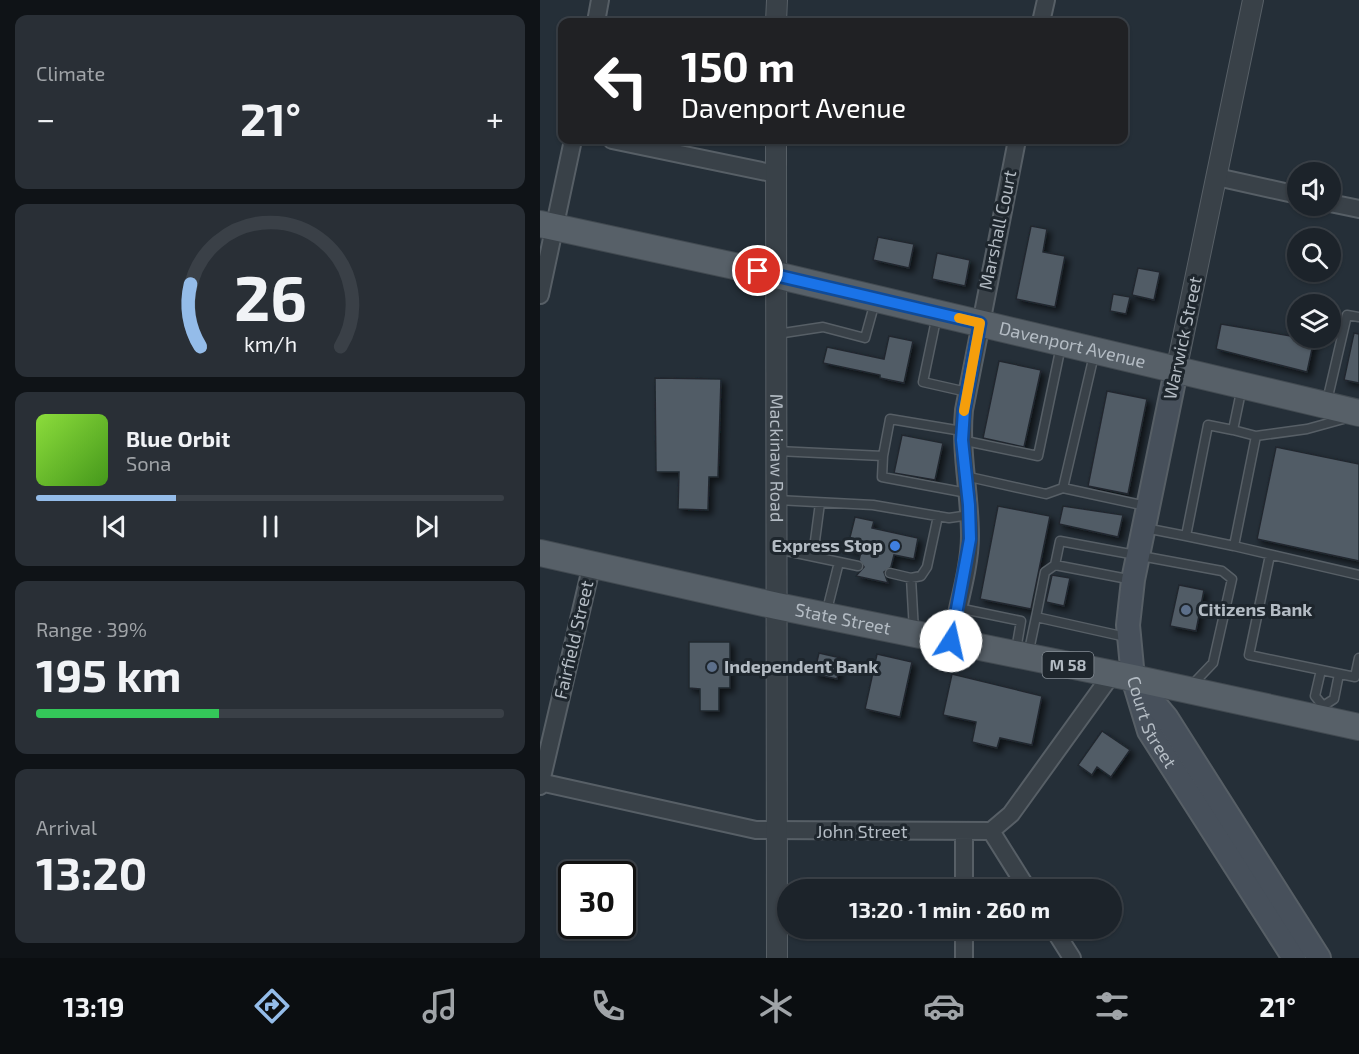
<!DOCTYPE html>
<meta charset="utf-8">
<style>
:root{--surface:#1c232a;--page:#292f36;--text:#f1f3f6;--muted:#a0a4a8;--line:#3a4047;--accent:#94bce9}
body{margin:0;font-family:"Exo 2",sans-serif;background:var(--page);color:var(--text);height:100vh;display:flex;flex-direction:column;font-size:22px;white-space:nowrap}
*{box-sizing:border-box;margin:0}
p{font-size:20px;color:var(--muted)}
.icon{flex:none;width:33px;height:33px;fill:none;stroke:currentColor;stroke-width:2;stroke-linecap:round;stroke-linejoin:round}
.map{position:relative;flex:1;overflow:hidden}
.drawer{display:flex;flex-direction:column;gap:15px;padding:15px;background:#0f1317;width:540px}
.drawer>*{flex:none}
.hud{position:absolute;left:18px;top:18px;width:570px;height:126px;border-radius:12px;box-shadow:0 2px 4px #0004,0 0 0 2px var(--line);background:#202124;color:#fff;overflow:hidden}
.fabs{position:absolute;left:747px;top:162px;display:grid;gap:12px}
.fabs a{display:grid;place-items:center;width:54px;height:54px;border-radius:50%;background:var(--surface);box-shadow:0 2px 4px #0004,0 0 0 2px var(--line);font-size:30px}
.speed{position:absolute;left:18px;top:861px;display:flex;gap:12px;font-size:30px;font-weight:700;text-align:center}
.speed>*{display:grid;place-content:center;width:78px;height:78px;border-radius:50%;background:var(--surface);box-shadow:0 2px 4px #0004,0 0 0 2px var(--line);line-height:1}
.speed .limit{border:3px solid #111;border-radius:9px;background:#fff;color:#111}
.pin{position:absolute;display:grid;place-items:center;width:51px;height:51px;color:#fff;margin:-26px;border:3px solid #fff;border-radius:50%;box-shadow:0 2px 6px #0007}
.me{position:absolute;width:66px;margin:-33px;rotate:10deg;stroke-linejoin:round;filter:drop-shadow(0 0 4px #0008)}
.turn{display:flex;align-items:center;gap:21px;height:126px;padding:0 24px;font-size:27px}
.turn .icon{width:78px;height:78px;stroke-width:2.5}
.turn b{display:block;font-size:42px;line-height:51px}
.big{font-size:45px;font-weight:700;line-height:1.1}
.drawer .widget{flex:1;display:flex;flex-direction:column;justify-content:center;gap:9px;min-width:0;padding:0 21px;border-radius:12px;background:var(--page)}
.drawer .dial{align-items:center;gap:0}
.dial svg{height:156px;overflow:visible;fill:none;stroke:var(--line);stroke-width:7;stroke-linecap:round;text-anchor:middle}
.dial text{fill:var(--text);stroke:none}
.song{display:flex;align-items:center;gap:18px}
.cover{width:72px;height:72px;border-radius:9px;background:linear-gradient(135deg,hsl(90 70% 55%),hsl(100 70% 35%))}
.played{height:6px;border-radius:3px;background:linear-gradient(90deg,var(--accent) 30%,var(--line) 30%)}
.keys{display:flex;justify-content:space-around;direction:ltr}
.heat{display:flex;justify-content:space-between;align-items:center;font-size:33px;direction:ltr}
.charge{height:9px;border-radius:4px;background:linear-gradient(90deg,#34c759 39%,var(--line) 0)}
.trip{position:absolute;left:237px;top:879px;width:345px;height:60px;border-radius:30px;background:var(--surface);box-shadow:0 2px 4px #0004,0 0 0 2px var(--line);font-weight:700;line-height:60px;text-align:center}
.dock{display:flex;height:96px;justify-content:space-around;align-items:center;background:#0b0e11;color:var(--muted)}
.dock .icon{width:42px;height:42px}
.dock .current{color:var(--accent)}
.dock b{font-size:27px;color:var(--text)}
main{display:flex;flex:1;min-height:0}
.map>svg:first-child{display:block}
.building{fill:#515b66;stroke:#20282f;stroke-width:1.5;filter:url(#shadow)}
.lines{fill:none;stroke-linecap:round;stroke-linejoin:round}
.service-casing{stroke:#575f66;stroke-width:11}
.minor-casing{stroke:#575f66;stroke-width:20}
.tertiary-casing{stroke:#575f66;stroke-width:22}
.secondary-casing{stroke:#575f66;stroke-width:26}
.primary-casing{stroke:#424a51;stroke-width:28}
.service{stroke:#394148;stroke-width:8}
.minor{stroke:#394148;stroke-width:16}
.tertiary{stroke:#394148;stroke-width:20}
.secondary{stroke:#47505b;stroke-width:22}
.primary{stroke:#576068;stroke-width:26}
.route-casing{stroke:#114b97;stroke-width:15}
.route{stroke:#1a73e8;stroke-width:10}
.slow{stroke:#f59e0b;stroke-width:10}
.shop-dot{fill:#3f7fe0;stroke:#1e262d;stroke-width:2}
.service-dot{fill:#5c6f8a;stroke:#1e262d;stroke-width:2}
.labels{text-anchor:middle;stroke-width:6;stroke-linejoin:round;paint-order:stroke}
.shield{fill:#1e262d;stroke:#878f97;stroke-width:1.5}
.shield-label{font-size:16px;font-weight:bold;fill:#b4bcc4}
.street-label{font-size:18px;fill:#b4bcc4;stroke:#1e262d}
.poi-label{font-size:18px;font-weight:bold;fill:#b4bcc4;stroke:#1e262d;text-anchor:start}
</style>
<main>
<section class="drawer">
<div class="widget"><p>Climate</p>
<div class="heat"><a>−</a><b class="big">21°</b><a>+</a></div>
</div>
<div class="widget dial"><svg viewBox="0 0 100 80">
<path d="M14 69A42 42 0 1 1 86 69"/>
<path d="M14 69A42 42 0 0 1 9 37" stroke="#94bce9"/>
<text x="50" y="56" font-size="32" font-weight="700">26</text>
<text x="50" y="72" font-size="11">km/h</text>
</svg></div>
<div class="widget">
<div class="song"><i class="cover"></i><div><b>Blue Orbit</b><p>Sona</p></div></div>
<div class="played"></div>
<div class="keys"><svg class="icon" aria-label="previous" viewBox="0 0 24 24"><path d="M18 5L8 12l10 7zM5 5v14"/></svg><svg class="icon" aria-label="pause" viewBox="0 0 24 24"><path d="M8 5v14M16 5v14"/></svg><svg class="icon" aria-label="next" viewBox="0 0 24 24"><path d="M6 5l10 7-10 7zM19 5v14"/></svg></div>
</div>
<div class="widget"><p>Range · 39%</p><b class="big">195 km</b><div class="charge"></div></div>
<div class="widget"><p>Arrival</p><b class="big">13:20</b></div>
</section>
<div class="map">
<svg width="819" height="958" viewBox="0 0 819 958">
<defs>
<filter id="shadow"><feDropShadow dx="4" dy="4" stdDeviation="3" flood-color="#0009"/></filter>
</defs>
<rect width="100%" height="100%" fill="#252f38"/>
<!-- building -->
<path class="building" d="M 491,226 L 507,229 L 503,252 L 525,256 L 515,307 L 476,299 Z
M 338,237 L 374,244 L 369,268 L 333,260 Z
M 397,253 L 430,260 L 425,286 L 392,279 Z
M 598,268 L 620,272 L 614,300 L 592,295 Z
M 573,294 L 590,297 L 586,314 L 570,311 Z
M 681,324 L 774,340 L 767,372 L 676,349 Z
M 814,333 L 819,334 L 819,383 L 804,380 Z
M 349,336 L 373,341 L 364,383 L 340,378 L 340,375 L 283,363 L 287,347 L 344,359 Z
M 459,361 L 501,370 L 484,447 L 443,438 Z
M 115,378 L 181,379 L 178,477 L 169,477 L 168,510 L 138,509 L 139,472 L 116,472 Z
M 567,391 L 607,399 L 588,494 L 548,486 Z
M 362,435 L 403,443 L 395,480 L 354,473 Z
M 736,447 L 819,464 L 819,561 L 717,539 Z
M 458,506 L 510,516 L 491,609 L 440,599 Z
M 523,506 L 583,515 L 578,537 L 519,524 Z
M 315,517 L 334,521 L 332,528 L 378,538 L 374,559 L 354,555 L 351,567 L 344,572 L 348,583 L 316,576 L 324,567 L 319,560 L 321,552 L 307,549 Z
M 512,575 L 530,578 L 524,606 L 506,602 Z
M 639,585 L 664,590 L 656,631 L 630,626 Z
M 149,642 L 190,642 L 190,688 L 179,688 L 179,711 L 160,711 L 160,689 L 149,688 Z
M 279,653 L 301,658 L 297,679 L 274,674 Z
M 337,654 L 372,662 L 360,717 L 325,709 Z
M 412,674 L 502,696 L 492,745 L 460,738 L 457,748 L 432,742 L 436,722 L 403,715 Z
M 562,731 L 590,750 L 571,777 L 557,767 L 552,775 L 538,765 Z"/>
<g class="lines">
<defs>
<path id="service" d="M 397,315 L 383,382 L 427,392
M 237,334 L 283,327 L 325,338 L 335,302
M 554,355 L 523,488 L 606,506
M 787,401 L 807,315 L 819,317
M 716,436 L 767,429 L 807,418
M 421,440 L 498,456 L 521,346
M 237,451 L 343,456 L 350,419 L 422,431
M 343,456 L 342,477 L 427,493
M 425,476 L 506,494 L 523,488
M 237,500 L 333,505 L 409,518 L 430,515
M 605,528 L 646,536 L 668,425 L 693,430 L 702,387
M 646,536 L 694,546 L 716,436 L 693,430
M 694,546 L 819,575
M 237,549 L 318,566
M 730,555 L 709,655 L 815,677 L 819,658
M 273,556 L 280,503
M 350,573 L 371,578 L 381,576 L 387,567 L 398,516
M 371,578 L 374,631
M 593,580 L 515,565 L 520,541 L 682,571 L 692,579 L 673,663 L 650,687
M 418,608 L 481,621 L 476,650
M 286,614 L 299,562
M 496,617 L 505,572 L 515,565
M 488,655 L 496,617 L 586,637
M 783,706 L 794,699 L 799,674
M 781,715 L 783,706 L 775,696 L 781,670"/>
<path id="minor" d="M 56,22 L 60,0
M 501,22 L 506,0
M 72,140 L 236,174
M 677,177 L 758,195
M 790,203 L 819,209
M 0,295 L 33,140
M 411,641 C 417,608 430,568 430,536 C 430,493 420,453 424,410 L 477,140
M 0,782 L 216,830 L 451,831 L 471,814 L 572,674
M 0,786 L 52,564
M 451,831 L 488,890
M 424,890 L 424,833
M 513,928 L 532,958
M 424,958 L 424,928"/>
<g id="tertiary">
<path d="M 236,22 L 237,0"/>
<path id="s1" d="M 236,140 L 237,958"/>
<path d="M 636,371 L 713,0"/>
</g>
<g id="secondary">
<path id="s2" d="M 636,371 L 593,580 L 588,625 L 593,678 L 609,731 L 754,958"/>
<path d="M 600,686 L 626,717 L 779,958"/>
</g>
<g id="primary">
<path id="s3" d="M 0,224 L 236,275 L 819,413"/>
<path id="s4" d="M 0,553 L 237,606 L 593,678 L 819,727"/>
</g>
</defs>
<!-- service casing -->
<use href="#service" class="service-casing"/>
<!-- minor casing -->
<use href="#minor" class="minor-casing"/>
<!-- tertiary casing -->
<use href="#tertiary" class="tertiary-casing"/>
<!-- secondary casing -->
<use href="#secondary" class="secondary-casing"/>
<!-- primary casing -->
<use href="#primary" class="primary-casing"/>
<!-- service -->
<use href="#service" class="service"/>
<!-- minor -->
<use href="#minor" class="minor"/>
<!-- tertiary -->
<use href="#tertiary" class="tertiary"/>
<!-- secondary -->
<use href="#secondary" class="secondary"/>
<!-- primary -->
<use href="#primary" class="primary"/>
</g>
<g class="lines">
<defs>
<path id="route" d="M 218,271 L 440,323 L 424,410 L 422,440 L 429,505 L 430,539 L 411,641"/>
</defs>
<!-- route casing -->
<use href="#route" class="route-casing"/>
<!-- route -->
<use href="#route" class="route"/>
<!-- slow -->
<path class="slow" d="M 419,318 L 440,323 L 424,411"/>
</g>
<!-- markers -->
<circle class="shop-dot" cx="355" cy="546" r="6"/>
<g class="service-dot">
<circle cx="646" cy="610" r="6"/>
<circle cx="172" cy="667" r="6"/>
</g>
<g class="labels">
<!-- shield labels -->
<rect class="shield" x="502.5" y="652" width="51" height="26" rx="4.5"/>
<g class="shield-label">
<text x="528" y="671">M 58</text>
</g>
<!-- street labels -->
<g class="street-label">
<text transform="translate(458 230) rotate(-78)" y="6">Marshall Court</text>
<text transform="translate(643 338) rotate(-78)" y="6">Warwick Street</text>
<text dy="6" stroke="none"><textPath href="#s3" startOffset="546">Davenport Avenue</textPath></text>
<text dy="6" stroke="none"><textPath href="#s1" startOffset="318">Mackinaw Road</textPath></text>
<text dy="6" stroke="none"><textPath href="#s4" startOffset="310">State Street</textPath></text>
<text transform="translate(34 640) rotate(-77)" y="6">Fairfield Street</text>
<text dy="6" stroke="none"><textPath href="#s2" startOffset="360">Court Street</textPath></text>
<text x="322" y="838">John Street</text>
</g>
<!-- poi labels -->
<g class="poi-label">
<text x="343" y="552" text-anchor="end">Express Stop</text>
<text x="658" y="616">Citizens Bank</text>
<text x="184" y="673">Independent Bank</text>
</g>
</g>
</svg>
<div class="fabs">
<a><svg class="icon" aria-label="sound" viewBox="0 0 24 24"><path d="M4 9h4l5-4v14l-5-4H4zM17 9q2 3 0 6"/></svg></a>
<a><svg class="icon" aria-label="search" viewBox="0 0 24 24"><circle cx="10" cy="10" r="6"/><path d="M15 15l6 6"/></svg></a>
<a><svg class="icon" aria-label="layers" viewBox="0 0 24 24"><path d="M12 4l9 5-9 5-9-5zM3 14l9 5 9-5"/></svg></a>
</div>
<div class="speed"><div class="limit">30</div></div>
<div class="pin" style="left:218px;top:271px;background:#d93025"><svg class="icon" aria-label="arrive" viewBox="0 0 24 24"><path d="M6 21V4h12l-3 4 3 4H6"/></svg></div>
<svg class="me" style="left:411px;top:641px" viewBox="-20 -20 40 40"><circle r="19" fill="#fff"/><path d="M0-13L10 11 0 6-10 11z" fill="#1a73e8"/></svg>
<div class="trip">13:20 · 1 min · 260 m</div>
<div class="hud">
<div class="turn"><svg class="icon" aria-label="left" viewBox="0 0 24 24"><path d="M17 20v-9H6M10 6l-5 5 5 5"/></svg><div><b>150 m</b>Davenport Avenue</div></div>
</div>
</div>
</main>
<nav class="dock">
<b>13:19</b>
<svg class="icon current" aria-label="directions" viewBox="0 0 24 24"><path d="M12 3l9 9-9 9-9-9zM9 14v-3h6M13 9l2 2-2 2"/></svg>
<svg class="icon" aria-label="music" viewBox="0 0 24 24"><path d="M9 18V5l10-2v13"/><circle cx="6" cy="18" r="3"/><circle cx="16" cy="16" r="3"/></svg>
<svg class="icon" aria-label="phone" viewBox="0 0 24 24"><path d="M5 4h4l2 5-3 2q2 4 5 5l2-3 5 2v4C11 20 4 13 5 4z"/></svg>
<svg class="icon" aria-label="climate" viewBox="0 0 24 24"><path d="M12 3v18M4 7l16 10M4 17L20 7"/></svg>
<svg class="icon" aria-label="car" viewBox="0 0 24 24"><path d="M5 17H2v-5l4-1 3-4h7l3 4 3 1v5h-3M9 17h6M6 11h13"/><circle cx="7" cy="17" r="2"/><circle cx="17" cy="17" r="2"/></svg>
<svg class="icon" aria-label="filters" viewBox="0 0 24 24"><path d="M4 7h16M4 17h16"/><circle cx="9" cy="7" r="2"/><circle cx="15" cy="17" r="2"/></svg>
<b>21°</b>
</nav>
